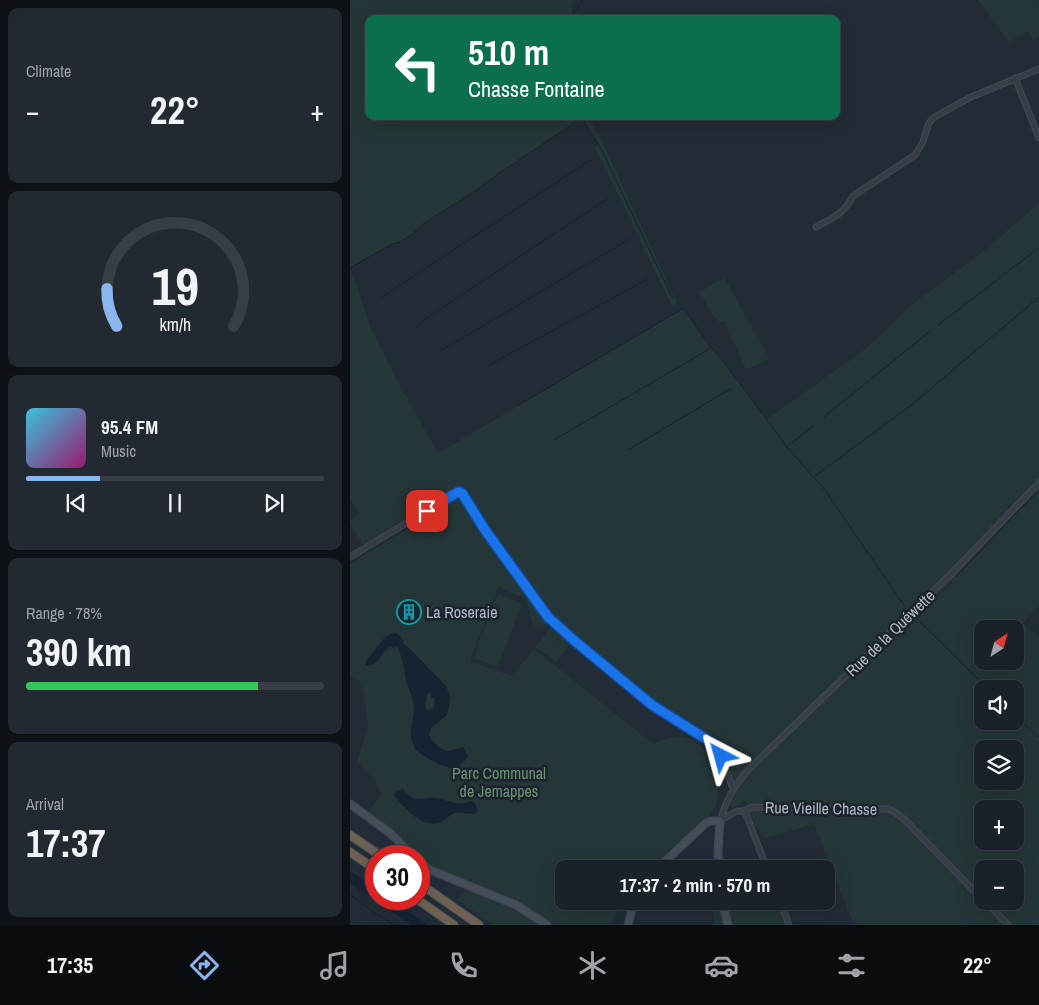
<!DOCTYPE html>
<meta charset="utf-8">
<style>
:root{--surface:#1a2128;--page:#232930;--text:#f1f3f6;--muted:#9fa3a8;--line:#383e45;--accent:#8ab5ef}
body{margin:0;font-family:"Archivo Narrow",sans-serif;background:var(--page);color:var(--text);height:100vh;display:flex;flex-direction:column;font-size:19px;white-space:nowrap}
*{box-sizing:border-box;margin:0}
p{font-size:16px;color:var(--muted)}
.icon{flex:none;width:28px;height:28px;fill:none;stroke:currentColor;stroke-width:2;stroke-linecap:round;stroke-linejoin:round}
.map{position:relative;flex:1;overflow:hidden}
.panel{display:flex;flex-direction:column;gap:8px;padding:8px;background:#0e1216;width:350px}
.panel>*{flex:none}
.guide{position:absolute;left:15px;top:15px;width:475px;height:105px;border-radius:10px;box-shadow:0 5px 20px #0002,0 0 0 1px var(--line);background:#0b6e4f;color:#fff;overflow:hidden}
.needle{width:32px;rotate:36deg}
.fabs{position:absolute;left:624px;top:620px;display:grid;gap:10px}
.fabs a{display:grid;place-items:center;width:50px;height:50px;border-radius:10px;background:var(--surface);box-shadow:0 5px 20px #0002,0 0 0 1px var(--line);font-size:25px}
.speed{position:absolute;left:15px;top:845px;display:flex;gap:10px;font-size:25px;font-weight:700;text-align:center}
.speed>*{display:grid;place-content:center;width:65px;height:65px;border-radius:50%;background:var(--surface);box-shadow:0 5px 20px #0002,0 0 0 1px var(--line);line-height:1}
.speed .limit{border:8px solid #d22;background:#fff;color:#111}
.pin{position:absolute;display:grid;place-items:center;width:42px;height:42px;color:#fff;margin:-21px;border-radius:10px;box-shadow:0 2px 8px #0006}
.me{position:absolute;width:55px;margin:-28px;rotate:321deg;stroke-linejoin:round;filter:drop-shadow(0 0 4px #0008)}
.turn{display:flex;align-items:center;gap:18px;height:105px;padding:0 20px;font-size:22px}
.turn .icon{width:65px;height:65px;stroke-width:2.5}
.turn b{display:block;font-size:35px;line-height:42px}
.big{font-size:38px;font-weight:700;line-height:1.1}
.panel .card{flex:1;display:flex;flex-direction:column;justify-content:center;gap:8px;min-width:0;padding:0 18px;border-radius:10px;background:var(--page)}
.panel .dial{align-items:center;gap:0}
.dial svg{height:130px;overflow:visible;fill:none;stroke:var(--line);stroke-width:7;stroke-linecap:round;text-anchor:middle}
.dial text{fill:var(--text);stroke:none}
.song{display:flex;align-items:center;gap:15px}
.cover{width:60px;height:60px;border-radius:8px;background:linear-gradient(135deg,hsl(190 70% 55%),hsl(320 70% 35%))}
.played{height:5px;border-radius:2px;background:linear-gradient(90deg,var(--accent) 25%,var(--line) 25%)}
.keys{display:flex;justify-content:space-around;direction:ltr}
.heat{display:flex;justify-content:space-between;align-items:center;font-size:28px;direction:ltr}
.charge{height:8px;border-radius:4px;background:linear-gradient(90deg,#34c759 78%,var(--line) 0)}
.trip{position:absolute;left:205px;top:860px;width:280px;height:50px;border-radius:10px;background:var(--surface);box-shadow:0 5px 20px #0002,0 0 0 1px var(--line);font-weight:700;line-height:50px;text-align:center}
.dock{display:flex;height:80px;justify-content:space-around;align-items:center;background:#0a0d10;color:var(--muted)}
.dock .icon{width:35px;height:35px}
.dock .active{color:var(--accent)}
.dock b{font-size:22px;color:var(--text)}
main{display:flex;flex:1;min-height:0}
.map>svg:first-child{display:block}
.green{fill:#243637;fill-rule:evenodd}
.water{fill:#172333;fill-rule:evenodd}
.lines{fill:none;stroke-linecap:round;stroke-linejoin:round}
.stream{stroke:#172333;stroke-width:1}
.street-casing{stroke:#3f4750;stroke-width:7}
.secondary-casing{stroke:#3f4750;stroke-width:9}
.highway-casing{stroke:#404852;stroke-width:10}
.street{stroke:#363d47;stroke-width:4.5}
.secondary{stroke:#444d5a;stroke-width:6}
.highway{stroke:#6c6153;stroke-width:8}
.route-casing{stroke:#114b97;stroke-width:12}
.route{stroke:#1a73e8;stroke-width:9}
.labels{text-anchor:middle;stroke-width:5;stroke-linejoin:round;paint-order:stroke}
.poi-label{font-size:16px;fill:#b0b8c3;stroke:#1b232c;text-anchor:start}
.street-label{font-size:16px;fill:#b0b8c3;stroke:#1b232c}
.park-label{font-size:16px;fill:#6a9271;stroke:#1b232c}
</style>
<main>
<section class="panel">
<div class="card"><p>Climate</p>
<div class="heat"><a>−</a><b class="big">22°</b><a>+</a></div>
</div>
<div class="card dial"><svg viewBox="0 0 100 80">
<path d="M14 69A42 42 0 1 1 86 69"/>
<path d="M14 69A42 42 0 0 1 8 46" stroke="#8ab5ef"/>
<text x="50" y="56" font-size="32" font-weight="700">19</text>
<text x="50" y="72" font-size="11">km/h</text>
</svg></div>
<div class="card">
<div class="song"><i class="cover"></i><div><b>95.4 FM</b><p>Music</p></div></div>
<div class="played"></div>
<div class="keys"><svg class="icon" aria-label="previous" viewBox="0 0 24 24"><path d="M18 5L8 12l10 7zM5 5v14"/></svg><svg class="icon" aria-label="pause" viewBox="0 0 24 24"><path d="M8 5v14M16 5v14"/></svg><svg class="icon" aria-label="next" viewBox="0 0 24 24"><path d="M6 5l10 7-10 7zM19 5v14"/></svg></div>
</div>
<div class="card"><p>Range · 78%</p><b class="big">390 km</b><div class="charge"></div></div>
<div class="card"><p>Arrival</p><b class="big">17:37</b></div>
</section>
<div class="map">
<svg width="689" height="925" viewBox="0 0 689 925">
<rect width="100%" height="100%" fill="#222c36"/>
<!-- green -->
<path class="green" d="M 0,0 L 224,0 L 220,19 L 19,19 L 19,116 L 237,116 L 252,141 L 327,303 L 322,306 L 245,148 L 247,144 L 232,118 L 148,174 L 122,193 L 74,224 L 66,231 L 51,242 L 42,244 L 0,268 Z
M 628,0 L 689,0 L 689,4 L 687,6 L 689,9 L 689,37 L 683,40 L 678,31 L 659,42 Z
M 689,203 L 689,606 L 673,623 L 689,638 L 689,925 L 504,925 L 464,824 L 414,839 L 410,829 L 407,830 L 395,801 L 382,809 L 380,804 L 386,794 L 368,749 L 315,714 L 203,621 L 192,628 L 183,627 L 176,599 L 148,587 L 120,661 L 162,676 L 184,649 L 303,744 C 311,740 320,737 329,737 C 354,739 368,764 368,787 C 368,794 367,805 364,810 C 360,815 357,817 356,823 L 307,869 L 214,869 L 214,901 L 272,901 L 261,925 L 198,925 L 167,905 L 81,869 L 69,860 L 69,856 L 65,856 L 16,815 L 31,795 L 24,778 L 7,763 L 18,725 L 14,696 L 9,680 L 0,676 L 0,564 L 111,496 L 106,490 L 14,545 L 0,525 L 0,521 L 10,513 L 0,500 L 0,300 L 1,299 L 0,296 L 0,270 L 9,292 L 20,326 L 48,382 L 88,453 L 333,309 L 361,348 L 370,357 L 417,419 L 517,348 L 559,307 L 636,249 ZM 600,575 L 602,578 L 563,615 L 561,613 ZM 632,629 L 665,629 L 665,661 L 632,661 ZM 632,689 L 665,689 L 665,721 L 632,721 ZM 632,749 L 665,749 L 665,781 L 632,781 ZM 632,809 L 665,809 L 665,841 L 632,841 ZM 632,869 L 665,869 L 665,901 L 632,901 Z
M 375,278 L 419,359 L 396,370 L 375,322 L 367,321 L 349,292 Z
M 148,594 L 172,603 L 148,667 L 125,658 L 129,646 L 128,645 Z
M 201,627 L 211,634 L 203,645 L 212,635 L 222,642 L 206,662 L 185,647 Z
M 118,886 L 136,892 L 197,925 L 143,925 L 107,900 Z
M 363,901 L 426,901 L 435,925 L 364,925 Z"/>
<!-- water -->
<path class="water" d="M 47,633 L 51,637 L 54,642 L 53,643 L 62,651 L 96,686 L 100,696 L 99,706 L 97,715 L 81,728 L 79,734 L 81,739 L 90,748 L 97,751 L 113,747 L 118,757 C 114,761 109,767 103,768 C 95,769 70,755 65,749 C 64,746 63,744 62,741 C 59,731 64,720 64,710 C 64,700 60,693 57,684 C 54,671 53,658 47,646 L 44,648 L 40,647 C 29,653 30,666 15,666 L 16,661 L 35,637 L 41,634 ZM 80,692 L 81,697 L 84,698 L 85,704 L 83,709 L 79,710 L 76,708 L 75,704 L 77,693 Z
M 53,789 C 56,792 58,796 62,797 C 68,801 78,797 85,798 C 96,799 109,807 120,801 L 124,802 L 128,811 L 125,814 C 119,814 111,812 105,813 C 99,815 95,821 89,823 C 71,828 54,807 44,795 L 45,792 Z
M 0,871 L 26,889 L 26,899 L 40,899 L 78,925 L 61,925 L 0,883 Z"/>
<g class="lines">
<!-- stream -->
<path class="stream" d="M 220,19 L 232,0
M 231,116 L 252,151 L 322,297
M 0,268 L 42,244 L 51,242 L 66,231 L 73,224 L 122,193 L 148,174 L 224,123
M 649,278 L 689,248
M 32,297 L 242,159
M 327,303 C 344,319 353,341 370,357 L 437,447 L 474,489 L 556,608
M 588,325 L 646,281
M 66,327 L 77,318 L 260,197
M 92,350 L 280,239
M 139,365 L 298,279
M 167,406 L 332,309
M 474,417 L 579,332
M 204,440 L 361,348
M 437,447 L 464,425
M 278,450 L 380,389
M 465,476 L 564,403 L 689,297
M 606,577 L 666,513 L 689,491
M 563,615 L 638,689
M 565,617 L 602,582
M 665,715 L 689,737
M 0,895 L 43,925"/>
<defs>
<path id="street" d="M 665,78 L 689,138
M 466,227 C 482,218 494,214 503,196 L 565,155 L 573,142 L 578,125 L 582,119 L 586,116 L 621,97 L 689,69
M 0,557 L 108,492 L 110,492 L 113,493 L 135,530 L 198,617 L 226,642 L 302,705 L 364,744 L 368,749 L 383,789
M 393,811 L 403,807 L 434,808 L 538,809 L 543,811 L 554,819 L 632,899
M 371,820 L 387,811 L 393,811 L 396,814 L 417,869
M 370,821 C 377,798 384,786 400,768 L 600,575 L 689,483
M 430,901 L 439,925
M 635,901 L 658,925"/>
<path id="secondary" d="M 0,804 L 40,833 L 63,856
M 69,862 L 80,870 L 166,905 L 197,925
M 307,869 L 356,823 L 361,821 L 370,821 L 368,853 L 369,869
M 372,901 L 378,925
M 278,925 L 284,901"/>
<path id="highway" d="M 0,835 L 31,856
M 0,852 L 26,870
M 69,883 L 129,925
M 67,899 L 104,925"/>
</defs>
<!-- street casing -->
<use href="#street" class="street-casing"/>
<!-- secondary casing -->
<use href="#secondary" class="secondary-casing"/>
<!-- highway casing -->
<use href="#highway" class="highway-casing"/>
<!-- street -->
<use href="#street" class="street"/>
<!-- secondary -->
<use href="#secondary" class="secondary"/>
<!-- highway -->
<use href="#highway" class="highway"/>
</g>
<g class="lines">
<defs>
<path id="route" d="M 77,511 L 108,492 L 110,492 L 112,493 L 135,530 L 198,617 L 226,642 L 302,705 L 364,744 L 368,748 L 371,756"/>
</defs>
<!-- route casing -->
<use href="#route" class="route-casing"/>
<!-- route -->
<use href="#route" class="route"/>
</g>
<!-- icons -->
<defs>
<symbol id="building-ring" viewBox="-11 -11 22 22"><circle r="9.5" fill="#1b232c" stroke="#0f9aa8" stroke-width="1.5"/><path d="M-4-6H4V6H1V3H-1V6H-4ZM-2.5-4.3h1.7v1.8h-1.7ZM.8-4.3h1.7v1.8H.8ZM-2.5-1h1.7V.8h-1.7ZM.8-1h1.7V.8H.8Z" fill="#0f9aa8"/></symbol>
</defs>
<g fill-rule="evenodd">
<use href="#building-ring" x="45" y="598" width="28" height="28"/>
</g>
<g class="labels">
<!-- poi labels -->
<g class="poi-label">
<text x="76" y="618">La Roseraie</text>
</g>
<!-- street labels -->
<g class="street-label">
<text transform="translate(540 633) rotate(-44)" y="6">Rue de la Quéwette</text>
<text transform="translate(471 808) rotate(1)" y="6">Rue Vieille Chasse</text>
</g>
<!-- park labels -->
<g class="park-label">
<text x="149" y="779">Parc Communal<tspan x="149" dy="18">de Jemappes</tspan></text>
</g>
</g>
</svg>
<div class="fabs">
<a><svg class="needle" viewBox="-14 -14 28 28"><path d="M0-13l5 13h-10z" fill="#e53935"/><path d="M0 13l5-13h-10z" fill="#9fa3a8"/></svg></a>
<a><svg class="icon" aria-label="sound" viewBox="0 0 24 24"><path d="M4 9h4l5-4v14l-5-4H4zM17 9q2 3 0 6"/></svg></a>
<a><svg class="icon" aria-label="layers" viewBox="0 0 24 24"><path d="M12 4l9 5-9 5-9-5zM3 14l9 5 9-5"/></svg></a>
<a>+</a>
<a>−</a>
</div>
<div class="speed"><div class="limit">30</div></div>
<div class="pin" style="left:77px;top:511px;background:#d93025"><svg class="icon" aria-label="arrive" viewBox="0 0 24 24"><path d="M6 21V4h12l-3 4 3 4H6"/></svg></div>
<svg class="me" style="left:371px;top:756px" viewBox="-20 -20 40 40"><path d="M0-17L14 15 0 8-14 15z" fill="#1a73e8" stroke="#fff" stroke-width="4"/></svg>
<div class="trip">17:37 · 2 min · 570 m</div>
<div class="guide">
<div class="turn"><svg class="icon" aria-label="left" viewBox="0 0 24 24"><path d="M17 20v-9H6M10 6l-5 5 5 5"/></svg><div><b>510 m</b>Chasse Fontaine</div></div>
</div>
</div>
</main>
<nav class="dock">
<b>17:35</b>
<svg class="icon active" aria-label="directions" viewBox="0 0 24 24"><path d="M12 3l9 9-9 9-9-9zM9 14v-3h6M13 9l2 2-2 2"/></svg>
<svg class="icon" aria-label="music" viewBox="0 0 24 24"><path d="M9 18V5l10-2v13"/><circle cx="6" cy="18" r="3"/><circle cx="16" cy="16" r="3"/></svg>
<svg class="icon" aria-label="phone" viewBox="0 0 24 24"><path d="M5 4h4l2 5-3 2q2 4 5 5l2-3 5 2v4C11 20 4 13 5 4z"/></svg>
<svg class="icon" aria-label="climate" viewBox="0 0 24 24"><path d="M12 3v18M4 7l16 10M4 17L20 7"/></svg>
<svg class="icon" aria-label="car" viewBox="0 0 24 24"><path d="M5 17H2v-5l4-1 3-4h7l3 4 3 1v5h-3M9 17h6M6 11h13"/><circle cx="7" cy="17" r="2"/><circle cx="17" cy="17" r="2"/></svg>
<svg class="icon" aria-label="filters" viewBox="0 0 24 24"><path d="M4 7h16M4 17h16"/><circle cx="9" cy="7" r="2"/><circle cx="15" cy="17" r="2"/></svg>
<b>22°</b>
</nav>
